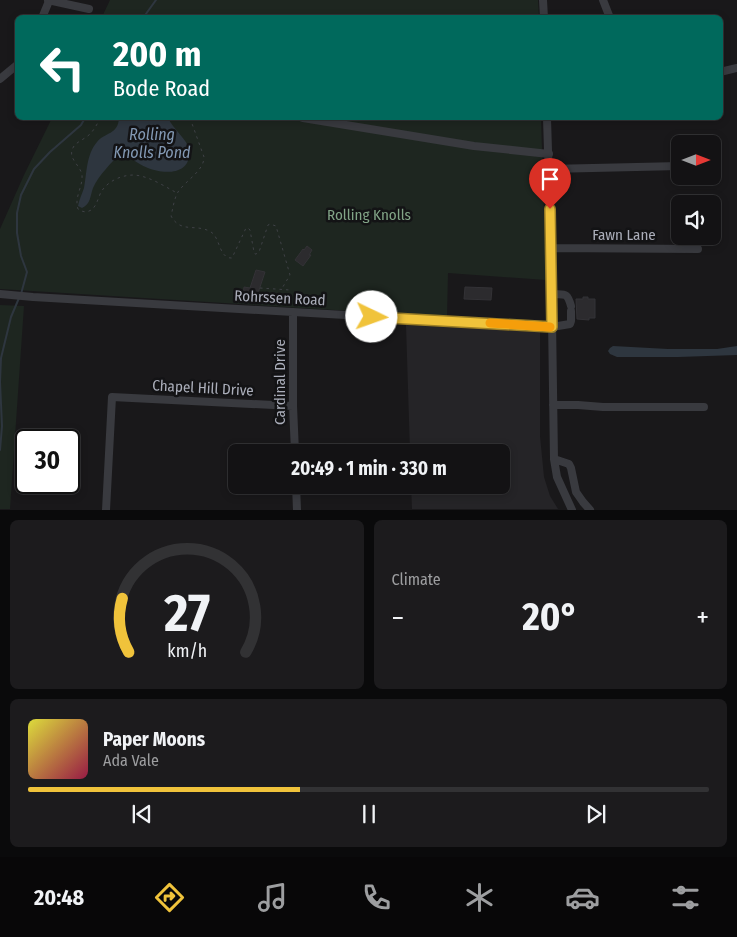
<!DOCTYPE html>
<meta charset="utf-8">
<style>
:root{--surface:#131214;--page:#1c1b1d;--text:#f1f3f6;--muted:#9d9ea0;--line:#323234;--accent:#f0c33b}
body{margin:0;font-family:"Fira Sans Condensed",sans-serif;background:var(--page);color:var(--text);height:100vh;display:flex;flex-direction:column;font-size:19px;white-space:nowrap}
*{box-sizing:border-box;margin:0}
p{font-size:16px;color:var(--muted)}
.icon{flex:none;width:28px;height:28px;fill:none;stroke:currentColor;stroke-width:2;stroke-linecap:round;stroke-linejoin:round}
.map{position:relative;height:510px;overflow:hidden}
.details{display:flex;flex-direction:column;gap:10px;padding:10px;background:#0a0a0b;flex:1}
.details>*{flex:none}
.banner{position:absolute;left:15px;top:15px;width:708px;height:105px;border-radius:8px;box-shadow:0 2px 8px #0003,0 0 0 1px var(--line);background:#00695c;color:#fff;overflow:hidden}
.needle{width:32px;rotate:90deg}
.buttons{position:absolute;left:671px;top:135px;display:grid;gap:10px}
.buttons a{display:grid;place-items:center;width:50px;height:50px;border-radius:8px;background:var(--surface);box-shadow:0 2px 8px #0003,0 0 0 1px var(--line);font-size:25px}
.speed{position:absolute;left:15px;top:429px;display:flex;gap:10px;font-size:25px;font-weight:700;text-align:center}
.speed>*{display:grid;place-content:center;width:65px;height:65px;border-radius:50%;background:var(--surface);box-shadow:0 2px 8px #0003,0 0 0 1px var(--line);line-height:1}
.speed .limit{border:2px solid #111;border-radius:8px;background:#fff;color:#111}
.pin{position:absolute;display:grid;place-items:center;width:42px;height:42px;color:#fff;margin:-51px -21px;border-radius:50% 50% 50% 0;rotate:-45deg;box-shadow:0 0 5px #0007}
.pin .icon{rotate:45deg}
.me{position:absolute;width:55px;margin:-28px;rotate:93deg;stroke-linejoin:round;filter:drop-shadow(0 0 4px #0008)}
.turn{display:flex;align-items:center;gap:18px;height:105px;padding:0 15px;font-size:22px}
.turn .icon{width:65px;height:65px;stroke-width:2.5}
.turn b{display:block;font-size:35px;line-height:42px}
.big{font-size:38px;font-weight:700;line-height:1.1}
.details .tile{flex:1;display:flex;flex-direction:column;justify-content:center;gap:8px;min-width:0;padding:0 18px;border-radius:8px;background:var(--page)}
.details .dial{align-items:center;gap:0}
.dial svg{height:130px;overflow:visible;fill:none;stroke:var(--line);stroke-width:7;stroke-linecap:round;text-anchor:middle}
.dial text{fill:var(--text);stroke:none}
.song{display:flex;align-items:center;gap:15px}
.cover{width:60px;height:60px;border-radius:8px;background:linear-gradient(135deg,hsl(60 70% 55%),hsl(340 70% 35%))}
.played{height:5px;border-radius:2px;background:linear-gradient(90deg,var(--accent) 40%,var(--line) 40%)}
.keys{display:flex;justify-content:space-around;direction:ltr}
.heat{display:flex;justify-content:space-between;align-items:center;font-size:28px;direction:ltr}
.details .tiles{flex:1;display:grid;gap:10px;grid-template-columns:1fr 1fr}
.tile:last-child{grid-column:span 2}
.trip{position:absolute;left:228px;top:444px;width:282px;height:50px;border-radius:8px;background:var(--surface);box-shadow:0 2px 8px #0003,0 0 0 1px var(--line);font-weight:700;line-height:50px;text-align:center}
.menu{display:flex;height:80px;justify-content:space-around;align-items:center;background:#080708;color:var(--muted)}
.menu .icon{width:35px;height:35px}
.menu .selected{color:var(--accent)}
.menu b{font-size:22px;color:var(--text)}
.map>svg:first-child{display:block}
.built{fill:#252427}
.green{fill:#1e2620}
.water{fill:#2e363f}
.lines{fill:none;stroke-linecap:round;stroke-linejoin:round}
.stream{stroke:#2e363f;stroke-width:2}
.building{fill:#2c2b2e;stroke:#333236}
.path{stroke:#3f4146;stroke-width:1;stroke-dasharray:2.5 4;stroke-linecap:butt}
.minor{stroke:#393a3f;stroke-width:8}
.route-casing{stroke:#9c7f26;stroke-width:12}
.route{stroke:#f0c33b;stroke-width:9}
.slow{stroke:#f59e0b;stroke-width:9}
.labels{text-anchor:middle;stroke-width:5;stroke-linejoin:round;paint-order:stroke}
.park-label{font-size:15px;fill:#82a487;stroke:#131315}
.street-label{font-size:15px;fill:#abaeba;stroke:#131315}
.water-label{font-size:16px;font-style:italic;fill:#8399b4;stroke:#131315}
</style>
<div class="map">
<svg width="737" height="510" viewBox="0 0 737 510">
<rect width="100%" height="100%" fill="#19181a"/>
<!-- built -->
<path class="built" d="M 406,325 L 540,332 L 540,436 L 544,477 L 550,496 L 558,509 L 412,509 L 411,485 L 501,485 L 501,452 L 410,452 Z"/>
<!-- green -->
<path class="green" d="M 110,0 L 538,0 L 539,17 L 102,17 Z
M 52,118 L 541,118 L 546,280 L 448,273 L 447,317 L 0,289 L 0,229 L 24,175 Z
M 0,305 L 24,306 L 10,509 L 0,509 Z"/>
<!-- water -->
<path class="water" d="M 119,118 L 168,118 C 173,129 188,140 189,150 C 193,185 137,172 127,152 L 124,151 L 121,153 C 112,162 98,176 93,188 C 90,196 91,204 82,208 L 78,206 C 79,200 82,194 84,188 C 87,173 86,155 97,142 C 105,132 118,135 119,118 Z
M 613,346 L 668,349 L 717,349 L 737,346 L 737,355 L 678,357 L 617,357 L 610,354 L 608,351 L 610,348 Z"/>
<g class="lines">
<!-- stream -->
<path class="stream" d="M 143,18 L 156,0
M 21,294 L 27,272 L 21,256 L 17,233 L 17,213 L 21,195 L 34,169 L 50,152 L 81,125 L 85,118
M 0,450 L 2,426 L 0,382 L 1,358 L 11,317 L 19,298"/>
</g>
<!-- building -->
<path class="building" d="M 307,246 L 312,250 L 309,255 L 311,255 L 303,266 L 295,260 L 303,249 L 304,250 Z
M 256,270 L 265,272 L 259,290 L 258,298 L 243,295 L 244,287 L 250,288 Z
M 465,287 L 492,288 L 491,300 L 464,299 Z
M 583,297 L 588,297 L 588,299 L 595,299 L 595,318 L 589,318 L 589,320 L 577,319 L 576,299 L 583,299 Z"/>
<g class="lines">
<!-- path -->
<path class="path" d="M 100,118 C 98,123 94,130 90,134 C 85,139 78,141 74,146 C 66,158 80,164 82,175 C 83,187 74,197 78,209 C 81,211 85,213 89,211 C 96,209 98,198 101,192 C 108,181 121,175 134,175 C 149,176 164,186 177,193
M 190,118 L 204,157 C 204,171 186,180 178,192 C 174,199 173,208 171,216 C 181,234 196,223 211,232 C 220,237 219,259 232,258 L 246,228 L 248,228 L 250,230 L 254,252 L 255,254 L 256,254 L 259,252 L 268,225 L 270,224 L 276,226 L 290,275 L 281,290
M 260,288 L 290,290"/>
<!-- minor -->
<path class="minor" d="M 48,0 L 89,9
M 543,0 L 544,18
M 603,0 L 610,18
M 42,18 L 49,1
M 720,72 L 737,68
M 0,79 L 18,64
M 303,118 L 474,146 L 549,154
M 547,118 L 551,248 L 554,459 L 557,477 L 572,510
M 549,169 L 680,166
M 551,248 L 698,249
M 0,294 L 33,297 L 552,327 L 570,324 L 571,321 L 571,311
M 551,294 C 564,295 567,291 571,306
M 293,312 L 293,406 L 295,452
M 553,405 L 578,405 L 603,407 L 704,407
M 554,459 L 569,464 L 571,468 L 576,492 L 583,502 L 590,510
M 296,485 L 297,510
M 106,510 L 112,397 L 293,406"/>
</g>
<g class="lines">
<defs>
<path id="route" d="M 372,317 L 552,327 L 550,209"/>
</defs>
<!-- route casing -->
<use href="#route" class="route-casing"/>
<!-- route -->
<use href="#route" class="route"/>
<!-- slow -->
<path class="slow" d="M 490,323 L 550,327"/>
</g>
<g class="labels">
<!-- park labels -->
<g class="park-label">
<text x="369" y="220">Rolling Knolls</text>
</g>
<!-- street labels -->
<g class="street-label">
<text x="624" y="240">Fawn Lane</text>
<text transform="translate(280 298) rotate(3)" y="5">Rohrssen Road</text>
<text transform="translate(280 382) rotate(-90)" y="5">Cardinal Drive</text>
<text transform="translate(203 388) rotate(3)" y="5">Chapel Hill Drive</text>
</g>
<!-- water labels -->
<g class="water-label">
<text x="152" y="140">Rolling<tspan x="152" dy="18">Knolls Pond</tspan></text>
</g>
</g>
</svg>
<div class="buttons">
<a><svg class="needle" viewBox="-14 -14 28 28"><path d="M0-13l5 13h-10z" fill="#e53935"/><path d="M0 13l5-13h-10z" fill="#9d9ea0"/></svg></a>
<a><svg class="icon" aria-label="sound" viewBox="0 0 24 24"><path d="M4 9h4l5-4v14l-5-4H4zM17 9q2 3 0 6"/></svg></a>
</div>
<div class="speed"><div class="limit">30</div></div>
<div class="pin" style="left:550px;top:209px;background:#d93025"><svg class="icon" aria-label="arrive" viewBox="0 0 24 24"><path d="M6 21V4h12l-3 4 3 4H6"/></svg></div>
<svg class="me" style="left:372px;top:317px" viewBox="-20 -20 40 40"><circle r="19" fill="#fff"/><path d="M0-13L10 11 0 6-10 11z" fill="#f0c33b"/></svg>
<div class="trip">20:49 · 1 min · 330 m</div>
<div class="banner">
<div class="turn"><svg class="icon" aria-label="left" viewBox="0 0 24 24"><path d="M17 20v-9H6M10 6l-5 5 5 5"/></svg><div><b>200 m</b>Bode Road</div></div>
</div>
</div>
<section class="details">
<div class="tiles">
<div class="tile dial"><svg viewBox="0 0 100 80">
<path d="M14 69A42 42 0 1 1 86 69"/>
<path d="M14 69A42 42 0 0 1 10 36" stroke="#f0c33b"/>
<text x="50" y="56" font-size="32" font-weight="700">27</text>
<text x="50" y="72" font-size="11">km/h</text>
</svg></div>
<div class="tile"><p>Climate</p>
<div class="heat"><a>−</a><b class="big">20°</b><a>+</a></div>
</div>
<div class="tile">
<div class="song"><i class="cover"></i><div><b>Paper Moons</b><p>Ada Vale</p></div></div>
<div class="played"></div>
<div class="keys"><svg class="icon" aria-label="previous" viewBox="0 0 24 24"><path d="M18 5L8 12l10 7zM5 5v14"/></svg><svg class="icon" aria-label="pause" viewBox="0 0 24 24"><path d="M8 5v14M16 5v14"/></svg><svg class="icon" aria-label="next" viewBox="0 0 24 24"><path d="M6 5l10 7-10 7zM19 5v14"/></svg></div>
</div>
</div>
</section>
<nav class="menu">
<b>20:48</b>
<svg class="icon selected" aria-label="directions" viewBox="0 0 24 24"><path d="M12 3l9 9-9 9-9-9zM9 14v-3h6M13 9l2 2-2 2"/></svg>
<svg class="icon" aria-label="music" viewBox="0 0 24 24"><path d="M9 18V5l10-2v13"/><circle cx="6" cy="18" r="3"/><circle cx="16" cy="16" r="3"/></svg>
<svg class="icon" aria-label="phone" viewBox="0 0 24 24"><path d="M5 4h4l2 5-3 2q2 4 5 5l2-3 5 2v4C11 20 4 13 5 4z"/></svg>
<svg class="icon" aria-label="climate" viewBox="0 0 24 24"><path d="M12 3v18M4 7l16 10M4 17L20 7"/></svg>
<svg class="icon" aria-label="car" viewBox="0 0 24 24"><path d="M5 17H2v-5l4-1 3-4h7l3 4 3 1v5h-3M9 17h6M6 11h13"/><circle cx="7" cy="17" r="2"/><circle cx="17" cy="17" r="2"/></svg>
<svg class="icon" aria-label="filters" viewBox="0 0 24 24"><path d="M4 7h16M4 17h16"/><circle cx="9" cy="7" r="2"/><circle cx="15" cy="17" r="2"/></svg>
</nav>
